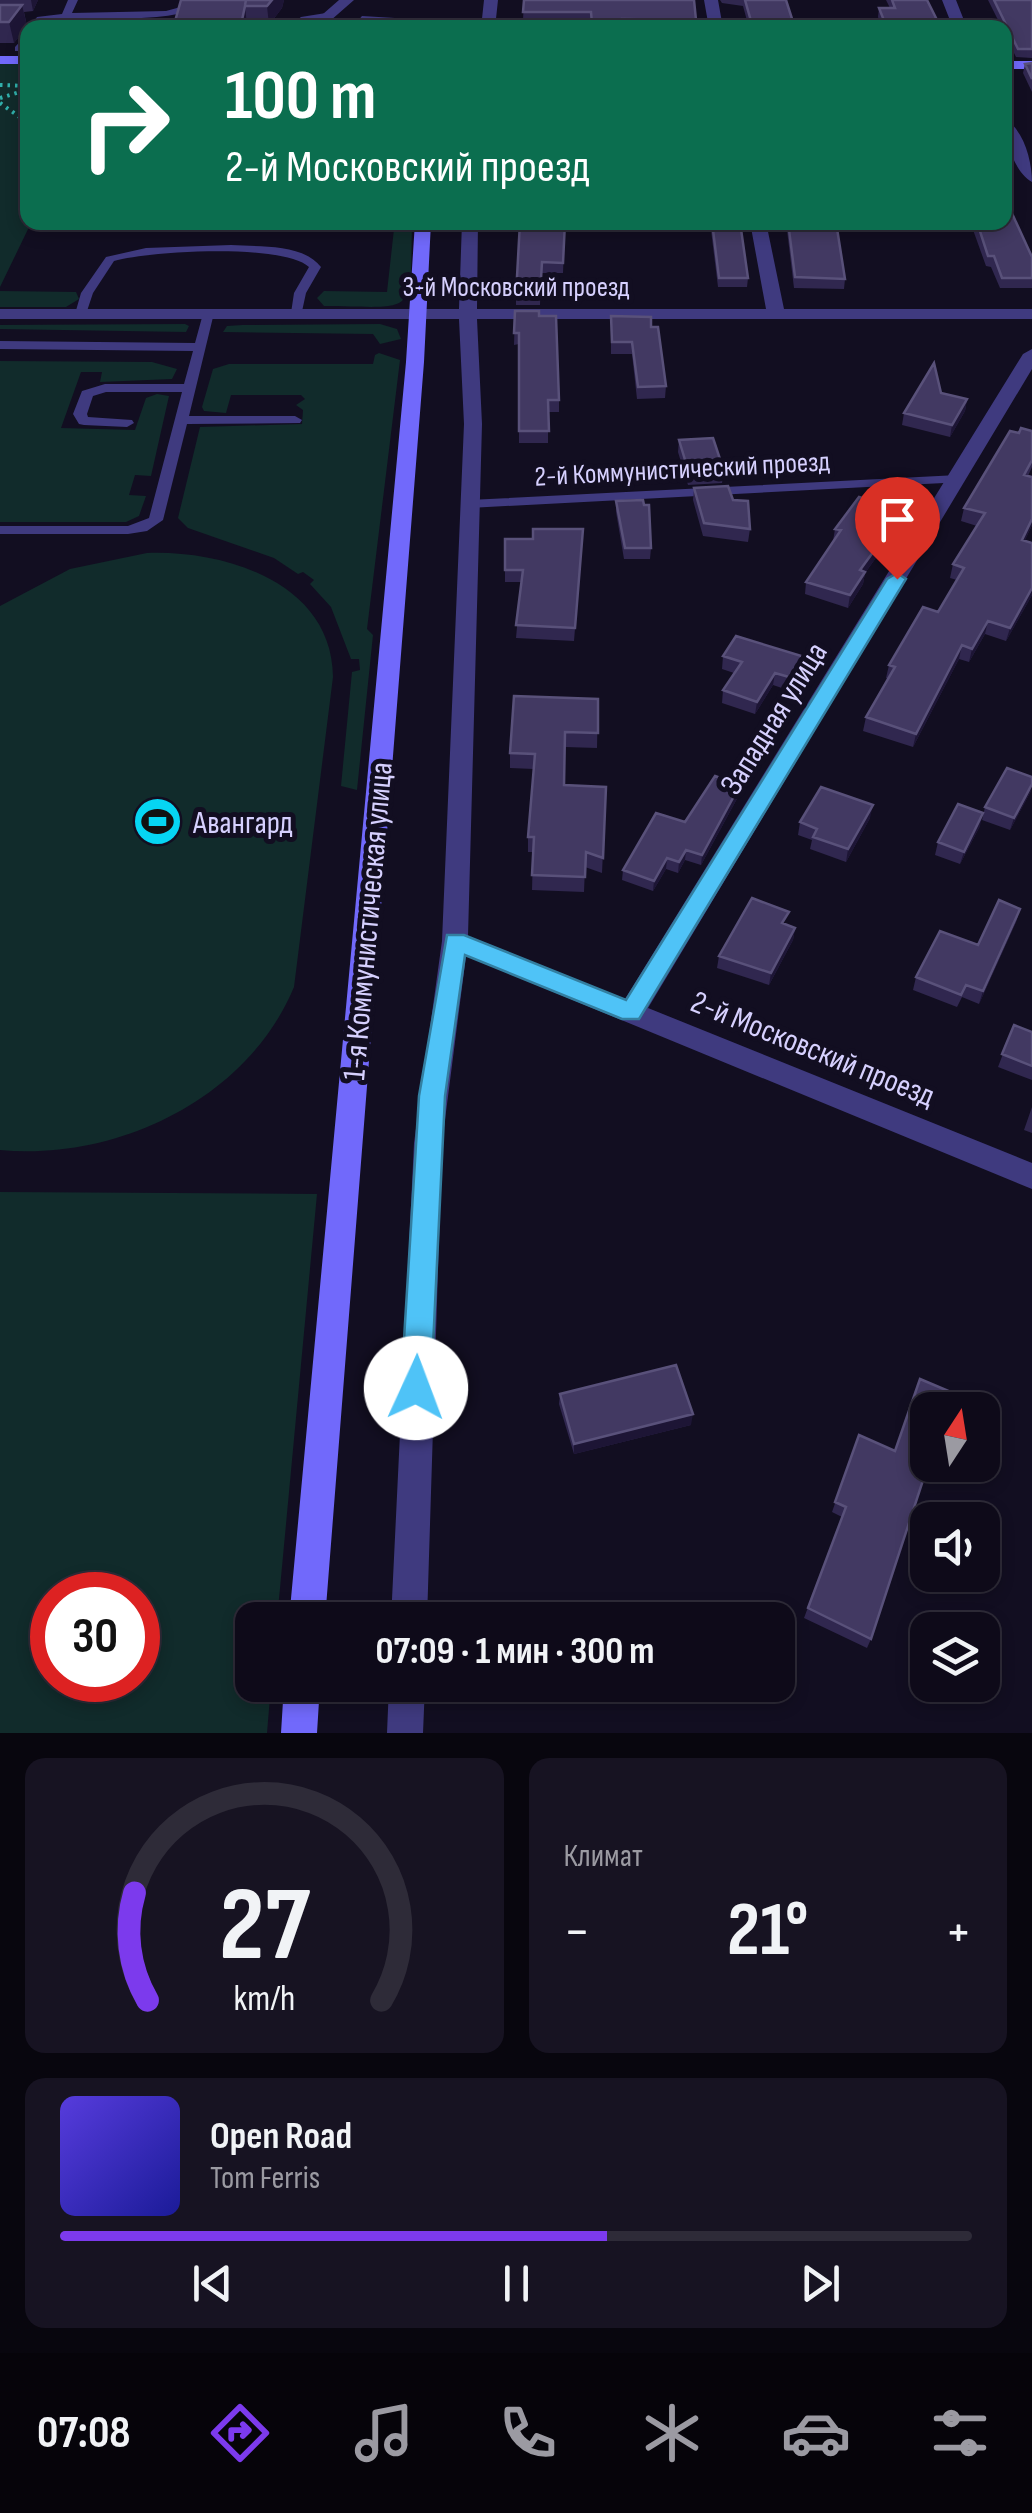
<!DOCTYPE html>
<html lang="ru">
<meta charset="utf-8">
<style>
:root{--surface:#0e0a19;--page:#171322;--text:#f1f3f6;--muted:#9b9aa2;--line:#2e2b38;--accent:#7c3aed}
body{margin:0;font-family:"Sofia Sans Condensed",sans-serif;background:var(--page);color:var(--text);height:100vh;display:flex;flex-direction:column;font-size:38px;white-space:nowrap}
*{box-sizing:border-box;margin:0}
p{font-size:32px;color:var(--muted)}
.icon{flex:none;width:55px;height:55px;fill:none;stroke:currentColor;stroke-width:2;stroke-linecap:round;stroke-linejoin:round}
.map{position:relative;height:1733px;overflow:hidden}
.panel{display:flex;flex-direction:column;gap:25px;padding:25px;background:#08060e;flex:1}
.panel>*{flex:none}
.guide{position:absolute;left:20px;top:20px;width:992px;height:210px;border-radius:20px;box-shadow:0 5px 15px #0003,0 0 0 2px var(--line);background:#0b6e4f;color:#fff;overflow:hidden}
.needle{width:65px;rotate:12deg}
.tools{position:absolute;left:910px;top:1392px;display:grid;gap:20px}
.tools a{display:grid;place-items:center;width:90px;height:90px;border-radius:20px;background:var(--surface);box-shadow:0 5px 15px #0003,0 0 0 2px var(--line);font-size:50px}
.speed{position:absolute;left:30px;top:1572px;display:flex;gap:20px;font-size:50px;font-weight:700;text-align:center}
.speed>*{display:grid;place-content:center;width:130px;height:130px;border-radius:50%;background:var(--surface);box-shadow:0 5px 15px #0003,0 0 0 2px var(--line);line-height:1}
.speed .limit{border:15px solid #d22;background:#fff;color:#111}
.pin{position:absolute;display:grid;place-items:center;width:85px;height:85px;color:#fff;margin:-102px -42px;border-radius:50% 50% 50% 0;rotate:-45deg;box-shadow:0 0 10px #0007}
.pin .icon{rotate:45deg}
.me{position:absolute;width:110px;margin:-55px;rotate:2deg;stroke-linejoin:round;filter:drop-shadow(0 0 8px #0008)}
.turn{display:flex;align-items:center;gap:35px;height:210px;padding:0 40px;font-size:45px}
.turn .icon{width:130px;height:130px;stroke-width:2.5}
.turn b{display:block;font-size:70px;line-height:85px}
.big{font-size:75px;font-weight:700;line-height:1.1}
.panel .tile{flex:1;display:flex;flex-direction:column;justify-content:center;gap:15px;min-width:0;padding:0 35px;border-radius:20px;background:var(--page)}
.panel .dial{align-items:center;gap:0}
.dial svg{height:260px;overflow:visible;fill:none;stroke:var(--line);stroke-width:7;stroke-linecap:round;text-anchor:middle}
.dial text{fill:var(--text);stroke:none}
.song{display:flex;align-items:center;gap:30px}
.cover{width:120px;height:120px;border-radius:15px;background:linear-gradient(135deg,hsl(250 70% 55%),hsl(240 70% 35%))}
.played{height:10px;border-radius:5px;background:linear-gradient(90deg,var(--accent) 60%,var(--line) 60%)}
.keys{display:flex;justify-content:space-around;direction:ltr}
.heat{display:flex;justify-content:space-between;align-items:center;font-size:55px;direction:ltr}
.panel .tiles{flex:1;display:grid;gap:25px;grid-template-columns:1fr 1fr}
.tile:last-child{grid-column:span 2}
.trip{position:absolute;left:235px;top:1602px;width:560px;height:100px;border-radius:20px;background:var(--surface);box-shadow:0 5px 15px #0003,0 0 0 2px var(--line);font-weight:700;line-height:100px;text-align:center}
.menu{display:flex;height:160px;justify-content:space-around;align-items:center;background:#06040a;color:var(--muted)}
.menu .icon{width:70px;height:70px}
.menu .active{color:var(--accent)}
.menu b{font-size:45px;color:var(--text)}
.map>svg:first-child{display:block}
.green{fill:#112b2b;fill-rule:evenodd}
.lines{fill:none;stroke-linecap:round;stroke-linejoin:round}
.path{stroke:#31b0ac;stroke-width:4;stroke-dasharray:2.5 5;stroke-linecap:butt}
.lane{fill:#3f3a7f;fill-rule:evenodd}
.street{fill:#3f3a7f;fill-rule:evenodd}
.secondary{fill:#7169fb;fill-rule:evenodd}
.wall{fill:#30274f}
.shaded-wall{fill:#1d1535}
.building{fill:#423962;stroke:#59517a;stroke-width:2.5}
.route{fill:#4fc3f7;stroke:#337fa1;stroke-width:2.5}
.labels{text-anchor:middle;stroke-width:10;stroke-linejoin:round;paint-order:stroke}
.far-street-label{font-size:28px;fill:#d6d0fe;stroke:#120e21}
.street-label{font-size:32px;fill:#d6d0fe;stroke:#120e21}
.poi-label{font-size:32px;fill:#d6d0fe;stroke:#120e21;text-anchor:start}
</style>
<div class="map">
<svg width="1032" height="1733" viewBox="0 0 1032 1733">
<rect width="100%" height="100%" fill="#120e21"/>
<!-- green -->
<path class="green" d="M 0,64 L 27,64 L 28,222 L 31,223 L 0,287 Z
M 182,222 L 412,223 C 410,318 418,307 324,306 L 317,298 L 324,291 L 387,292 L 394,229 L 180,230 Z
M 0,291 L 76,292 L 79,299 L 66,307 L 0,307 Z
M 380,324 L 397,329 L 401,339 L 380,344 L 373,334 L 223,332 L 227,326 L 243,325 Z
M 0,325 L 185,324 L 189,326 L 186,332 L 0,329 Z
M 379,353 L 400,360 L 367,629 L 373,635 L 357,790 L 341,786 L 352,672 L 360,670 L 359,659 L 351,659 L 331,607 L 310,584 L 314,580 L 303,572 L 298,574 L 274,558 L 188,528 L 178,518 L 200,427 L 302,424 L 303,410 L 296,405 L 305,399 L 301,395 L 231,395 L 226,413 L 204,411 L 202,407 L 213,369 L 229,364 L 373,364 L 375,355 Z
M 0,361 L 152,362 L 177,369 L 172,379 L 100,382 L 102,372 L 81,372 L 61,428 L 135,430 L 146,398 L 157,394 L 169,396 L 151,476 L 135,475 L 129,495 L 146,496 L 139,516 L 126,522 L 0,522 Z
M 147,553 C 224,550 332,582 333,677 L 294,987 C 248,1098 118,1161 0,1150 L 0,606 L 70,569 Z
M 0,1192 L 317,1194 L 277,1620 L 252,1620 L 252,1685 L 271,1685 L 267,1733 L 0,1733 ZM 52,1595 L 138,1595 L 138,1680 L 52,1680 Z"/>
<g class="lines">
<!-- path -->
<path class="path" d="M 0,85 L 28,86
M 0,98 L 23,91
M 0,103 L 28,123
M 28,138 L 28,143"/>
<!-- lane -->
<path class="lane" d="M 68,0 L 78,0 L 72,13 L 166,11 L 206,0 L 221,0 C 168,27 101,15 43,21 L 39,28 L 30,28 L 37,17 L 62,14 Z
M 326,13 L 329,14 L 329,18 C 315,21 301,28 287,28 L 301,17 Z
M 362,16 L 428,20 L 436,28 L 365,22 L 361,28 L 352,28 Z
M 28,33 L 28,43 L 21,51 L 15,51 L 15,47 Z
M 231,245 C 260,247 302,243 321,267 L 306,293 L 301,316 L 291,313 L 294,293 L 309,267 C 283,243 149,251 114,261 L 93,293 L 85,317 L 75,314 L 81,293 L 106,257 L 146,248 Z
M 204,310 L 214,313 L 189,416 L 295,416 L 302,420 L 300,423 L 187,424 L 163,520 L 147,531 L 128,534 L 0,534 L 0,526 L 128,526 L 149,518 L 182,392 L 106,392 L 93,396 L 87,414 L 88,417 L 132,420 L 134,423 L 127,427 L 84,425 L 79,424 L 73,414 L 82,391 L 105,384 L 184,384 L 193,351 L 0,349 L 0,341 L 195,343 Z
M 958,475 L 965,479 L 963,482 L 469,508 L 462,504 L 469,500 Z"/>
<!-- street -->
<path class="street" d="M 339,0 L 354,0 L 322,28 L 307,28 Z
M 484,0 L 498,0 L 495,28 L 481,28 Z
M 704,0 L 718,0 L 723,28 L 709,28 Z
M 942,0 L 956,0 L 967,28 L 953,28 Z
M 1005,119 C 1024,130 1032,161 1032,182 C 1013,171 1005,139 1005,119 Z
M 462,222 L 478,222 L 477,309 L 766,309 L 750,222 L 766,222 L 784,309 L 1032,309 L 1032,319 L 477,319 L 482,424 L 468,936 L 625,999 L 1023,354 L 1032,349 L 1032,369 L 648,1008 L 1032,1163 L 1032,1189 L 466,956 L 442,1143 L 427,1620 L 391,1620 L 414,1143 L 442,941 L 464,424 L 459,319 L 0,319 L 0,309 L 459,309 Z
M 389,1685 L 425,1685 L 423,1733 L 387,1733 Z"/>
<!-- secondary -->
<path class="secondary" d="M 0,56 L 28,56 L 28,64 L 0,64 Z
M 1005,61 L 1032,61 L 1032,69 L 1005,69 Z
M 415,222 L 431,222 L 424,362 L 325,1620 L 289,1620 L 406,362 Z
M 284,1685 L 320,1685 L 317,1733 L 281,1733 Z"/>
</g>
<!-- wall -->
<path class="wall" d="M 0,0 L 38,0 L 33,11 L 24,12 L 27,26 L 14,43 L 0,43 Z
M 181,0 L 284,0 L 282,8 L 269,25 L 247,25 L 246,28 L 174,28 Z
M 524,0 L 696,20 L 695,28 L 591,28 L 591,20 L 523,20 Z
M 720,0 L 786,0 L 795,28 L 749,28 L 743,6 L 722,3 Z
M 886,0 L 927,0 L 941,28 L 882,28 L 878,17 L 879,8 L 890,8 Z
M 988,0 L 1032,0 L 1032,58 L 1016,57 L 1005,35 L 1005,28 L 1002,28 Z
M 1032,63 L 1032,92 L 1023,73 L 1025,64 Z
M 565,222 L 563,273 L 541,273 L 540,305 L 516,305 L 516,295 Z
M 710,222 L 740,222 L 748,278 L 747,287 L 718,287 Z
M 786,222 L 836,222 L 845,279 L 844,289 L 794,288 Z
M 911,222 L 1005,222 L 1032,257 L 1032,288 L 1000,288 L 991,267 L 986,266 L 972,227 L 912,225 Z
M 515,311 L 539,316 L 559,400 L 559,412 L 548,412 L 548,443 L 519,443 L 519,344 L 514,345 Z
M 611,316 L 651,327 L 666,386 L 665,398 L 637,399 L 632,354 L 611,354 Z
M 941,393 L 967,399 L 965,411 L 950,437 L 902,425 L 904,413 Z
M 1032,431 L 1032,467 L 1028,476 L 1032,477 L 1032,525 L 1025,540 L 1032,543 L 1032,595 L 1006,641 L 985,634 L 969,662 L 959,659 L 913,747 L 863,731 L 866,717 L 888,679 L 886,678 L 889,665 L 938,612 L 957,580 L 950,578 L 953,564 L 977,526 L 961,521 L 964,508 L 1019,433 Z
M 679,440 L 724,471 L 722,483 L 688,485 L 678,452 Z
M 694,488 L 733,500 L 750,529 L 748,542 L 703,536 L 693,500 Z
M 616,501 L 651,548 L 650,559 L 624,559 L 616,512 Z
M 904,510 L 901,523 L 865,573 L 863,584 L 848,608 L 805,594 L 806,582 L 833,541 L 835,529 Z
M 583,529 L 574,641 L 516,638 L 521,582 L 505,582 L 505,539 L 533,539 Z
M 723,656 L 808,658 L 806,670 L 794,692 L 773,685 L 755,714 L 722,703 L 723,690 L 734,673 L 722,669 Z
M 598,699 L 597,748 L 565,747 L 564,785 L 606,787 L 602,873 L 585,867 L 584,892 L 532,890 L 533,852 L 528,852 L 528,837 L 534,769 L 510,768 L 510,753 Z
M 1031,791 L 1010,830 L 982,820 L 985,807 Z
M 739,795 L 701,865 L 685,860 L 678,873 L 666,869 L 653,891 L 622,880 L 623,870 L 685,822 Z
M 870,818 L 846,862 L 810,849 L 812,840 L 798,835 L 800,822 Z
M 980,826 L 960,864 L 935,855 L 938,842 Z
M 1020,909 L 1016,922 L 979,1004 L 962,997 L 957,1007 L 913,990 L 916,977 L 978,945 Z
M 786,924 L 795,928 L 793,940 L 769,985 L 717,968 L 719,956 Z
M 1014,1025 L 1032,1032 L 1032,1080 L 998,1067 Z
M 1032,1107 L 1032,1133 L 1024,1130 Z
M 560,1394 L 691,1425 L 574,1454 L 559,1404 Z
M 928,1410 L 871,1639 L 867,1648 L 804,1618 L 842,1517 L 832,1512 L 859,1435 L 894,1451 Z"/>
<!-- shaded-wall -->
<path class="shaded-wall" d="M 31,0 L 38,0 L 33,11 Z
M 272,0 L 284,0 L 282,8 L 269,25 L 267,6 Z
M 22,5 L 27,26 L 14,43 L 9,22 Z
M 245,6 L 247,25 L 246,28 L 241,28 Z
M 967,399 L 965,411 L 950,437 L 952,425 Z
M 904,510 L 901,523 L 865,573 L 863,584 L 848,608 L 850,595 L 860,570 Z
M 1032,519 L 1032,525 L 1019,553 L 1022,540 Z
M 1032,588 L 1032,595 L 1006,641 L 1010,628 Z
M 988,621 L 985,634 L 969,662 L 972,649 Z
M 962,645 L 959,659 L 913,747 L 916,734 Z
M 808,658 L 806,670 L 794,692 L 796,679 Z
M 775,673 L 773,685 L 755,714 L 757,702 Z
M 1032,784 L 1031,791 L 1010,830 L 1014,818 Z
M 740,785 L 739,795 L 701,865 L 702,855 Z
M 873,805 L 870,818 L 846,862 L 848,849 Z
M 983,813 L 980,826 L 960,864 L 964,852 Z
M 686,850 L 685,860 L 678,873 L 679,862 Z
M 667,858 L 666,869 L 653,891 L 654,881 Z
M 1020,909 L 1016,922 L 979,1004 L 983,991 Z
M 795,928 L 793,940 L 769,985 L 771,973 Z
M 693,1414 L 691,1425 L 574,1454 L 574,1444 Z"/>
<!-- building -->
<path class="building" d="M 181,0 L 246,0 L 245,5 L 246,0 L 272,0 L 267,6 L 245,6 L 241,25 L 174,25 Z
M 524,0 L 694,0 L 696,20 L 622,19 L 622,24 L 592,24 L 591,12 L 523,12 Z
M 745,0 L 786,0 L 795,28 L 753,28 Z
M 892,0 L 927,0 L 941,28 L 887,28 L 879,8 L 895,8 Z
M 994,0 L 1032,0 L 1032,49 L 1018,49 Z
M 0,5 L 22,5 L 9,22 L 0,22 Z
M 1032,63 L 1032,79 L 1025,64 Z
M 1005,198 L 1032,257 L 1032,278 L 1002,278 L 994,256 L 988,256 L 977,222 L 1005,222 Z
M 520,222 L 565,222 L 563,263 L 542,262 L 540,295 L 516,295 Z
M 712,222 L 740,222 L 748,278 L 719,278 Z
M 788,222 L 836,222 L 845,279 L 795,277 Z
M 515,311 L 539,311 L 539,316 L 556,316 L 559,400 L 548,400 L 549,431 L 519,431 L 519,333 L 514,333 Z
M 611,316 L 651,317 L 651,327 L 658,327 L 666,386 L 638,387 L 632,342 L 612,342 Z
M 934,363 L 941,393 L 967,399 L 952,425 L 904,413 Z
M 1021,428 L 1032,431 L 1032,460 L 1024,475 L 1032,477 L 1032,519 L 1022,540 L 1032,543 L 1032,588 L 1010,628 L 988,621 L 972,649 L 962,645 L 916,734 L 866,717 L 895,667 L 889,665 L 923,607 L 938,612 L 964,568 L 953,564 L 985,513 L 964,508 L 1010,431 L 1019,433 Z
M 713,438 L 724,471 L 689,473 L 679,440 Z
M 728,486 L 733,500 L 748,501 L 750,529 L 704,523 L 694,488 Z
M 859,497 L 904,510 L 860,570 L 865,572 L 850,595 L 806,582 L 841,530 L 835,529 Z
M 643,500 L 644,505 L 649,505 L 651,548 L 625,548 L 616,501 Z
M 533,529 L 583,529 L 575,628 L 516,625 L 523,570 L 505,570 L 505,539 L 533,539 Z
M 736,636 L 808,658 L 796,679 L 775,673 L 757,702 L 723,690 L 742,662 L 723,656 Z
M 514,696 L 598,699 L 598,733 L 565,732 L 564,785 L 606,787 L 603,858 L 586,852 L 585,877 L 532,875 L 534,837 L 528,837 L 535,754 L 510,753 Z
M 1007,768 L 1032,777 L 1032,784 L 1014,818 L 985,807 Z
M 715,776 L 740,785 L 702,855 L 686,850 L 679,862 L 667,858 L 654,881 L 623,870 L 656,813 L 685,822 Z
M 821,787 L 873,805 L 848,849 L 813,837 L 817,829 L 800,822 Z
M 958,804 L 983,813 L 964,852 L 938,842 Z
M 752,898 L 789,912 L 782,923 L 795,928 L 771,973 L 719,956 Z
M 999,900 L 1020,909 L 983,991 L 966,985 L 961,995 L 916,977 L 940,931 L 978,945 Z
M 1014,1025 L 1032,1032 L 1032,1066 L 1002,1054 Z
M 676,1365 L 693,1414 L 574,1444 L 560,1394 Z
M 920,1379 L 965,1398 L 961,1410 L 928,1410 L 928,1465 L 871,1639 L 808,1608 L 846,1507 L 835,1502 L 859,1435 L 895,1451 Z"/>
<!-- route -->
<path class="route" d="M 897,573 L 906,579 L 639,1019 L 622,1019 L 465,955 L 445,1096 L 431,1388 L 426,1398 L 416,1402 L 406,1398 L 401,1388 L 419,1096 L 447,935 L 464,935 L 626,1000 L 887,579 Z"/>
<!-- icons -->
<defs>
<symbol id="stadium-disc" viewBox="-11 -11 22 22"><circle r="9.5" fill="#06d5f3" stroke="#120e21"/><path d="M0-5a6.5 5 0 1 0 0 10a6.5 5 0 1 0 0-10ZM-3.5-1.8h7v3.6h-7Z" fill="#111"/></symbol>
</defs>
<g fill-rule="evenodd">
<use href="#stadium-disc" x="130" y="794" width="55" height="55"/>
</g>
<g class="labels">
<!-- far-street labels -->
<g class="far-street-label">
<text x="516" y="296">3-й Московский проезд</text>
<text transform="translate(682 468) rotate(-3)" y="10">2-й Коммунистический проезд</text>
</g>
<!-- street labels -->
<g class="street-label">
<text transform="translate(773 718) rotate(-58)" y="11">Западная улица</text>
<text transform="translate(367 921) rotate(-85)" y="11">1-я Коммунистическая улица</text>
<text transform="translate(813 1048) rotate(22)" y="11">2-й Московский проезд</text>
</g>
<!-- poi labels -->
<g class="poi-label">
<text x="193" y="833">Авангард</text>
</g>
</g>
</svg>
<div class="tools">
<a><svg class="needle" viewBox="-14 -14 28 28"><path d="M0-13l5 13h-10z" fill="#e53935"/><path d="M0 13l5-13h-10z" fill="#9b9aa2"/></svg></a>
<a><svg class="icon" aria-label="sound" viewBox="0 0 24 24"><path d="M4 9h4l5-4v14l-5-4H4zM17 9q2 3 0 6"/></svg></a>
<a><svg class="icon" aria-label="layers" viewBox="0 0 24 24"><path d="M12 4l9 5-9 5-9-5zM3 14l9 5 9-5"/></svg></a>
</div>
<div class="speed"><div class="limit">30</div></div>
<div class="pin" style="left:897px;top:579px;background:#d93025"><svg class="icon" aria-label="arrive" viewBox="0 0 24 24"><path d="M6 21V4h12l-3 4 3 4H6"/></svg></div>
<svg class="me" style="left:416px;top:1388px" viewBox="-20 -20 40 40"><circle r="19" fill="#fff"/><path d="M0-13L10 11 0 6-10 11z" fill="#4fc3f7"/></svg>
<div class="trip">07:09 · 1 мин · 300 m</div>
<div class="guide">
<div class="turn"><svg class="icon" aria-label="right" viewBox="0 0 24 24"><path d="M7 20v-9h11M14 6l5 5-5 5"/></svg><div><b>100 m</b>2-й Московский проезд</div></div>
</div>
</div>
<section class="panel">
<div class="tiles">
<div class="tile dial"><svg viewBox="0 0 100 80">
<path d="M14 69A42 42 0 1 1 86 69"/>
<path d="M14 69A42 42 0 0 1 10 36" stroke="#7c3aed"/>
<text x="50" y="56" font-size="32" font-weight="700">27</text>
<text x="50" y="72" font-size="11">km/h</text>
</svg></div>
<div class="tile"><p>Климат</p>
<div class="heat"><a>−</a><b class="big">21°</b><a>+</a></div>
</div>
<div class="tile">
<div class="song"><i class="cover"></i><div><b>Open Road</b><p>Tom Ferris</p></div></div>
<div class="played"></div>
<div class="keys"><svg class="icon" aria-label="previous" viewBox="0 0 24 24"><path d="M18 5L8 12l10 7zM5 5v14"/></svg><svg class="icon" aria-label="pause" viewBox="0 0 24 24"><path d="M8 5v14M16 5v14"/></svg><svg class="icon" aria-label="next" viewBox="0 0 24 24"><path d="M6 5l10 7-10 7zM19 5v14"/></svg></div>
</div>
</div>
</section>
<nav class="menu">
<b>07:08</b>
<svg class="icon active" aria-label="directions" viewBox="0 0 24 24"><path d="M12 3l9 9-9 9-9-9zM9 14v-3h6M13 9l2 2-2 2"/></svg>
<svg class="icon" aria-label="music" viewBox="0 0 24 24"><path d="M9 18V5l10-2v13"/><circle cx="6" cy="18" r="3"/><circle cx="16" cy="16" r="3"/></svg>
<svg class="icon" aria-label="phone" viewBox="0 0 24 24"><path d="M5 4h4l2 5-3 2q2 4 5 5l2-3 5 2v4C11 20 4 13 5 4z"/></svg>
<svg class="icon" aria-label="climate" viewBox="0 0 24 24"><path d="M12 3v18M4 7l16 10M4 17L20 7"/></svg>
<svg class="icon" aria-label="car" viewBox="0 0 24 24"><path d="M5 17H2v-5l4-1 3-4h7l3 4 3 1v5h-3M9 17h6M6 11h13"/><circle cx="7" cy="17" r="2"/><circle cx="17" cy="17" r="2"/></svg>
<svg class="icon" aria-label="filters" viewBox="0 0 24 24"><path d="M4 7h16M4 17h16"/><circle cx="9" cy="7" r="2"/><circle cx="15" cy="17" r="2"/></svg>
</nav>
